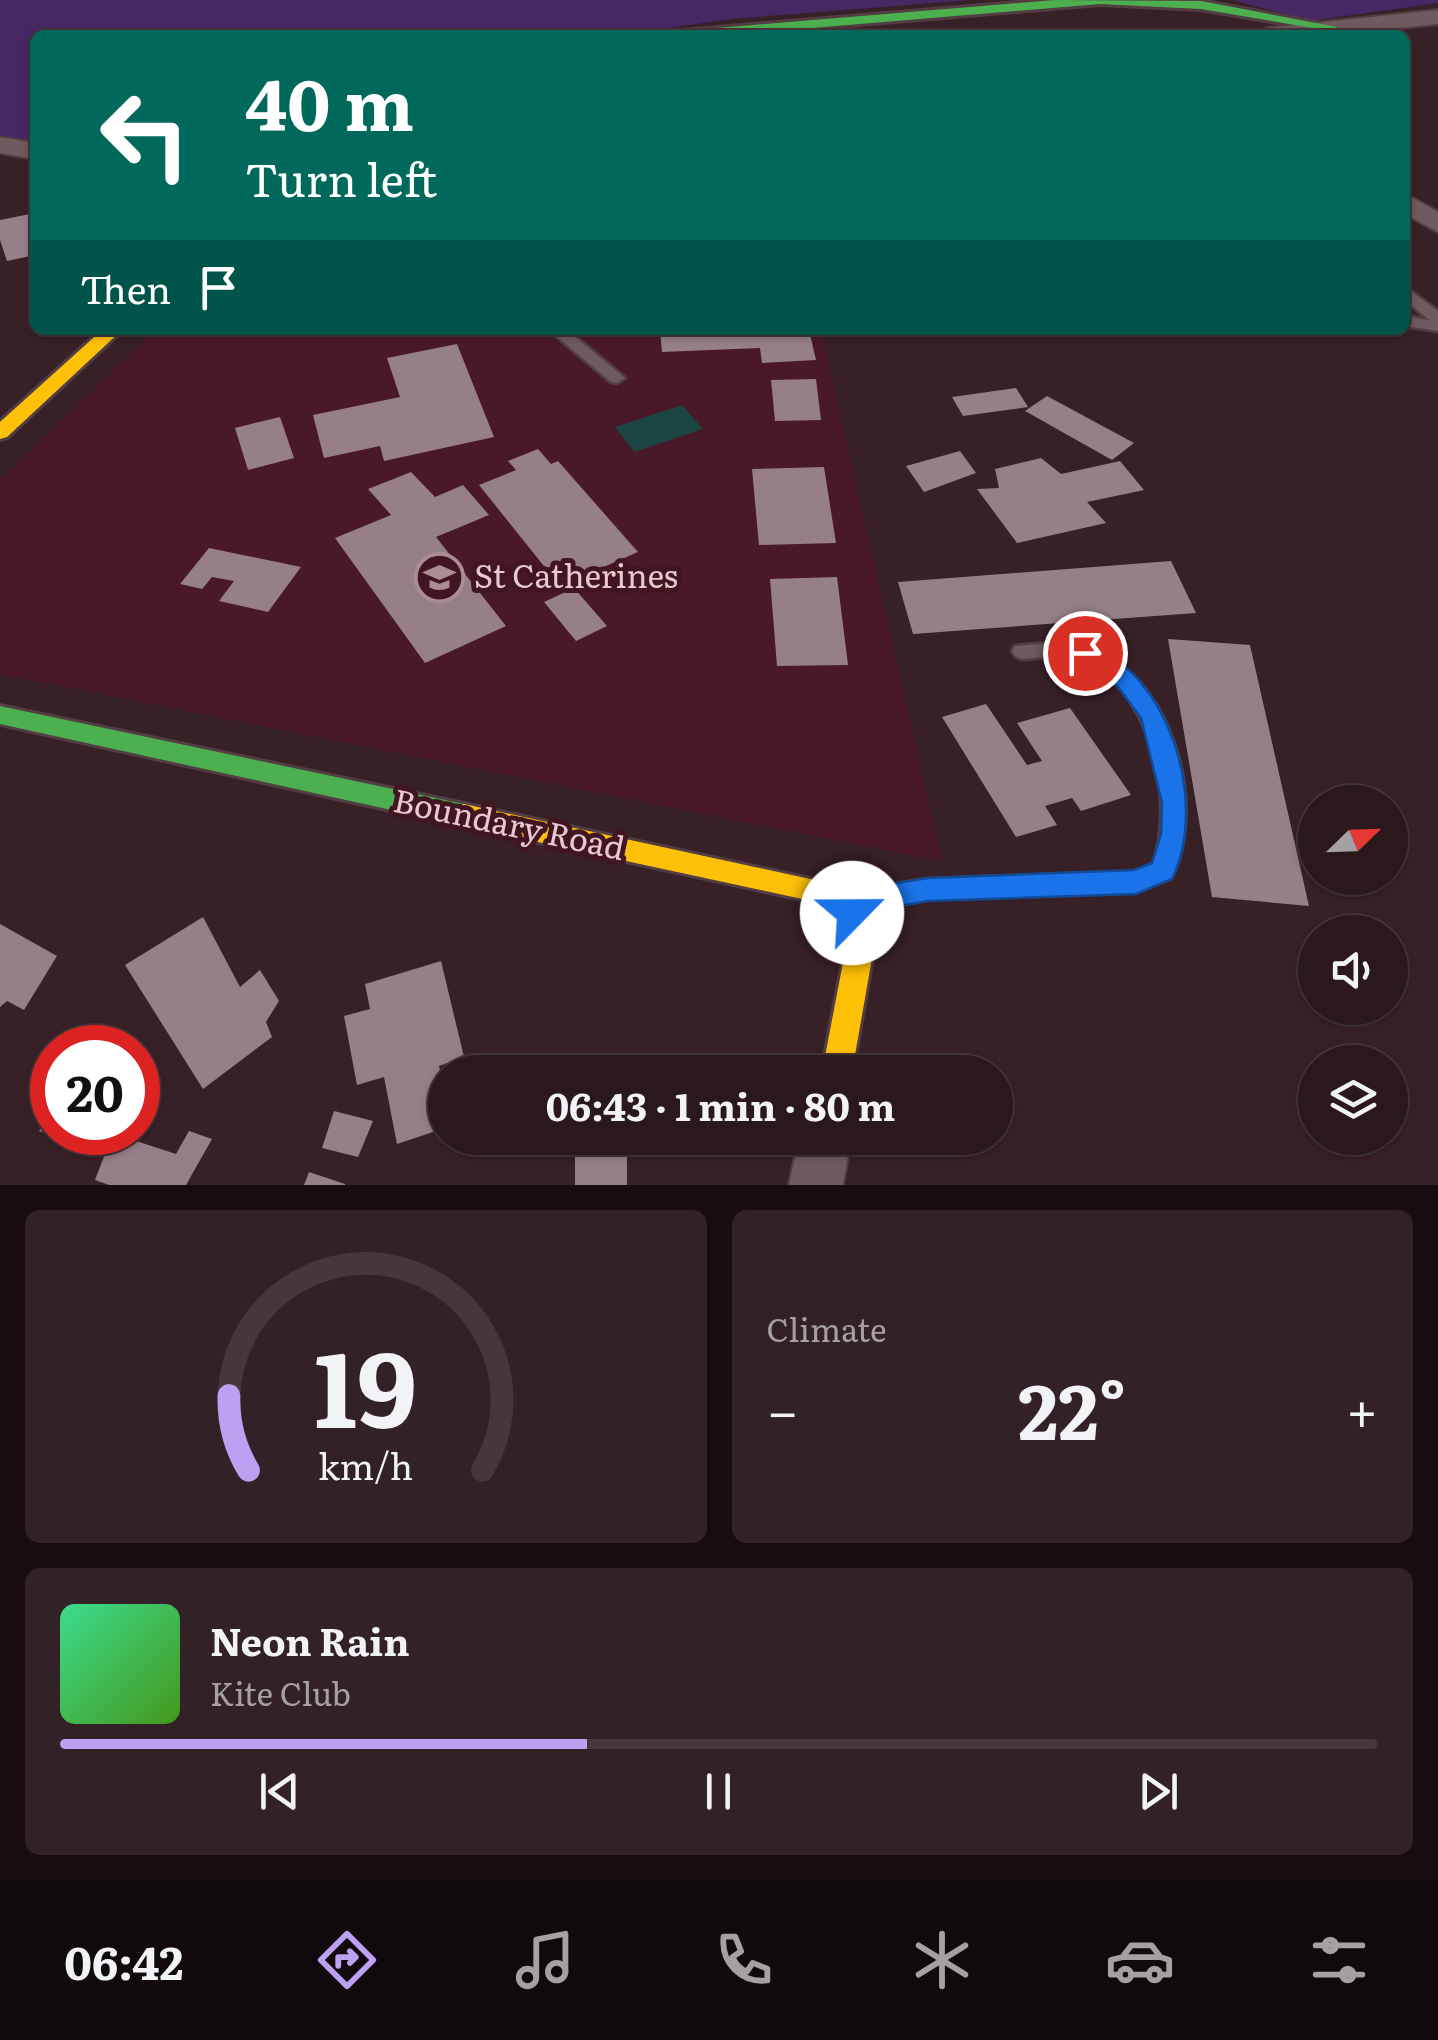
<!DOCTYPE html>
<meta charset="utf-8">
<style>
:root{--surface:#2a181d;--page:#322126;--text:#f1f3f6;--muted:#a5a0a4;--line:#46373b;--accent:#bca0f2}
body{margin:0;font-family:Literata,serif;background:var(--page);color:var(--text);height:100vh;display:flex;flex-direction:column;font-size:38px;white-space:nowrap}
*{box-sizing:border-box;margin:0}
p{font-size:32px;color:var(--muted)}
.icon{flex:none;width:55px;height:55px;fill:none;stroke:currentColor;stroke-width:2;stroke-linecap:round;stroke-linejoin:round}
.map{position:relative;height:1185px;overflow:hidden}
.sheet{display:flex;flex-direction:column;gap:25px;padding:25px;background:#170d10;flex:1}
.sheet>*{flex:none}
.top-card{position:absolute;left:30px;top:30px;width:1380px;height:305px;border-radius:15px;box-shadow:0 2px 8px #0004,0 0 0 2px var(--line);background:#00695c;color:#fff;overflow:hidden}
.needle{width:65px;rotate:67deg}
.fabs{position:absolute;left:1298px;top:785px;display:grid;gap:20px}
.fabs a{display:grid;place-items:center;width:110px;height:110px;border-radius:50%;background:var(--surface);box-shadow:0 2px 8px #0004,0 0 0 2px var(--line);font-size:50px}
.speed{position:absolute;left:30px;top:1025px;display:flex;gap:20px;font-size:50px;font-weight:700;text-align:center}
.speed>*{display:grid;place-content:center;width:130px;height:130px;border-radius:50%;background:var(--surface);box-shadow:0 2px 8px #0004,0 0 0 2px var(--line);line-height:1}
.speed .limit{border:15px solid #d22;background:#fff;color:#111}
.pin{position:absolute;display:grid;place-items:center;width:85px;height:85px;color:#fff;margin:-42px;border:5px solid #fff;border-radius:50%;box-shadow:0 2px 10px #0007}
.me{position:absolute;width:110px;margin:-55px;rotate:67deg;stroke-linejoin:round;filter:drop-shadow(0 0 8px #0008)}
.turn{display:flex;align-items:center;gap:35px;height:210px;padding:0 50px;font-size:45px}
.turn .icon{width:130px;height:130px;stroke-width:2.5}
.turn b{display:block;font-size:70px;line-height:85px}
.then{display:flex;align-items:center;height:95px;padding:0 50px;background:#0003;gap:20px;font-size:38px}
.big{font-size:75px;font-weight:700;line-height:1.1}
.sheet .widget{flex:1;display:flex;flex-direction:column;justify-content:center;gap:15px;min-width:0;padding:0 35px;border-radius:15px;background:var(--page)}
.sheet .dial{align-items:center;gap:0}
.dial svg{height:260px;overflow:visible;fill:none;stroke:var(--line);stroke-width:7;stroke-linecap:round;text-anchor:middle}
.dial text{fill:var(--text);stroke:none}
.song{display:flex;align-items:center;gap:30px}
.cover{width:120px;height:120px;border-radius:15px;background:linear-gradient(135deg,hsl(150 70% 55%),hsl(100 70% 35%))}
.played{height:10px;border-radius:5px;background:linear-gradient(90deg,var(--accent) 40%,var(--line) 40%)}
.keys{display:flex;justify-content:space-around;direction:ltr}
.heat{display:flex;justify-content:space-between;align-items:center;font-size:55px;direction:ltr}
.sheet .tiles{flex:1;display:grid;gap:25px;grid-template-columns:1fr 1fr}
.widget:last-child{grid-column:span 2}
.trip{position:absolute;left:428px;top:1055px;width:585px;height:100px;border-radius:50px;background:var(--surface);box-shadow:0 2px 8px #0004,0 0 0 2px var(--line);font-weight:700;line-height:100px;text-align:center}
.dock{display:flex;height:160px;justify-content:space-around;align-items:center;background:#110a0c;color:var(--muted)}
.dock .icon{width:70px;height:70px}
.dock .selected{color:var(--accent)}
.dock b{font-size:45px;color:var(--text)}
.map>svg:first-child{display:block}
.built{fill:#491829}
.green{fill:#472864}
.water{fill:#1a4540}
.building{fill:#967f89}
.lines{fill:none;stroke-linecap:round;stroke-linejoin:round}
.lane-casing{stroke:#523d43;stroke-width:5}
.street-casing{stroke:#523d43;stroke-width:4}
.fast-casing{stroke:#523d43;stroke-width:6}
.slow-casing{stroke:#523d43;stroke-width:6}
.lane{fill:#6e5a5f;fill-rule:evenodd}
.street{fill:#6e5a5f;fill-rule:evenodd}
.fast{fill:#4caf50;fill-rule:evenodd}
.slow{fill:#ffc107;fill-rule:evenodd}
.route{fill:#1a73e8;stroke:#114b97;stroke-width:2.5}
.labels{text-anchor:middle;stroke-width:10;stroke-linejoin:round;paint-order:stroke}
.poi-label{font-size:32px;fill:#e7c9cf;stroke:#421523;text-anchor:start}
.street-label{font-size:32px;fill:#e7c9cf;stroke:#421523}
</style>
<div class="map">
<svg width="1438" height="1185" viewBox="0 0 1438 1185">
<rect width="100%" height="100%" fill="#382027"/>
<!-- built -->
<path class="built" d="M 156,330 L 821,330 L 942,861 L 0,674 L 0,480 Z"/>
<!-- green -->
<path class="green" d="M 0,0 L 971,0 L 732,19 L 619,35 L 35,35 L 35,142 L 0,138 Z
M 1232,0 L 1438,0 L 1438,3 L 1310,21 Z"/>
<!-- water -->
<path class="water" d="M 682,405 L 703,429 L 634,452 L 615,427 Z"/>
<!-- building -->
<path class="building" d="M 35,213 L 35,255 L 7,261 L 0,240 L 0,220 Z
M 660,330 L 809,330 L 816,360 L 762,363 L 760,348 L 662,352 Z
M 457,344 L 494,437 L 384,461 L 380,446 L 324,458 L 313,415 L 400,397 L 387,358 Z
M 816,379 L 821,420 L 775,421 L 771,380 Z
M 1016,388 L 1028,407 L 963,416 L 952,397 Z
M 1047,396 L 1134,443 L 1112,460 L 1025,411 Z
M 280,417 L 294,458 L 248,470 L 235,428 Z
M 538,449 L 551,464 L 558,461 L 638,552 L 560,586 L 479,485 L 516,470 L 508,461 Z
M 960,451 L 976,473 L 924,492 L 906,466 Z
M 1041,458 L 1061,474 L 1120,461 L 1144,490 L 1087,502 L 1106,523 L 1017,543 L 977,489 L 999,488 L 995,469 Z
M 824,467 L 836,543 L 759,545 L 752,469 Z
M 411,472 L 435,497 L 463,485 L 489,515 L 436,537 L 506,626 L 425,663 L 335,538 L 391,515 L 368,489 Z
M 209,548 L 301,567 L 268,612 L 219,601 L 234,581 L 212,577 L 202,589 L 180,584 Z
M 1171,561 L 1196,613 L 913,634 L 898,582 Z
M 837,577 L 848,665 L 777,666 L 770,579 Z
M 574,588 L 607,626 L 576,641 L 544,602 Z
M 1168,639 L 1250,645 L 1309,906 L 1212,897 Z
M 986,704 L 1027,765 L 1042,761 L 1017,723 L 1070,708 L 1131,795 L 1081,811 L 1072,798 L 1045,806 L 1057,825 L 1016,837 L 942,717 Z
M 203,917 L 240,987 L 260,970 L 279,1001 L 266,1022 L 272,1037 L 203,1089 L 125,965 Z
M 0,924 L 57,956 L 24,1010 L 7,1001 L 0,1007 Z
M 441,961 L 464,1057 L 439,1066 L 445,1094 L 445,1128 L 397,1144 L 384,1077 L 357,1085 L 344,1016 L 370,1009 L 365,984 Z
M 52,1110 L 52,1132 L 134,1132 L 130,1139 L 176,1154 L 189,1131 L 212,1139 L 186,1185 L 109,1185 L 95,1180 L 105,1154 L 39,1131 Z
M 334,1111 L 373,1121 L 358,1157 L 322,1148 Z
M 575,1138 L 627,1138 L 627,1185 L 575,1185 Z
M 309,1172 L 345,1184 L 345,1185 L 304,1185 Z"/>
<g class="lines">
<defs>
<path id="lane" d="M 1405,287 L 1438,311 L 1438,331 L 1405,326 L 1405,316 L 1429,320 L 1405,300 Z
M 549,330 L 567,330 L 625,378 L 617,383 L 611,382 Z
M 1060,642 C 1163,648 1212,796 1171,878 L 1136,892 L 928,899 L 893,906 L 854,923 L 845,920 L 842,912 L 845,904 L 890,885 L 928,879 L 1135,872 L 1153,864 C 1176,800 1151,681 1076,659 C 1059,654 1039,658 1022,659 L 1015,656 L 1012,651 L 1015,646 Z"/>
<path id="street" d="M 1438,10 L 1438,24 L 1330,35 L 1256,35 L 1267,28 Z
M 0,137 L 35,143 L 35,159 L 0,153 Z
M 1405,194 L 1438,212 L 1438,232 L 1405,214 Z
M 799,1138 L 851,1138 L 843,1185 L 789,1185 Z"/>
<path id="fast" d="M 1054,0 L 1201,1 L 1337,27 L 1330,31 L 1201,9 L 1100,4 L 729,35 L 674,35 L 681,31 Z
M 0,706 L 464,804 L 473,807 L 477,815 L 473,823 L 464,826 L 0,724 Z"/>
<path id="slow" d="M 102,330 L 122,330 L 7,437 L 0,439 L 0,422 Z
M 464,804 L 833,884 L 862,904 L 874,947 L 852,1072 L 822,1072 L 846,947 L 840,920 L 816,902 L 464,826 L 455,823 L 451,815 L 455,807 Z"/>
</defs>
<!-- lane casing -->
<use href="#lane" class="lane-casing"/>
<!-- street casing -->
<use href="#street" class="street-casing"/>
<!-- fast casing -->
<use href="#fast" class="fast-casing"/>
<!-- slow casing -->
<use href="#slow" class="slow-casing"/>
<!-- lane -->
<use href="#lane" class="lane"/>
<!-- street -->
<use href="#street" class="street"/>
<!-- fast -->
<use href="#fast" class="fast"/>
<!-- slow -->
<use href="#slow" class="slow"/>
</g>
<!-- route -->
<path class="route" d="M 1085,644 C 1170,670 1209,804 1172,879 L 1136,894 L 928,901 L 894,907 L 852,925 L 843,922 L 838,913 L 843,905 L 890,884 L 928,878 L 1134,870 L 1152,863 L 1161,834 L 1162,803 L 1141,718 L 1118,687 L 1077,659 L 1073,653 L 1077,647 Z"/>
<!-- icons -->
<defs>
<symbol id="school-ring" viewBox="-11 -11 22 22"><circle r="9.5" fill="#421523" stroke="#aa8e94" stroke-width="1.5"/><path d="M0-5L7-2L0 1L-7-2ZM-4 1L0 2.5L4 1V4Q0 6-4 4Z" fill="#aa8e94"/></symbol>
</defs>
<g fill-rule="evenodd">
<use href="#school-ring" x="412" y="550" width="55" height="55"/>
</g>
<g class="labels">
<!-- poi labels -->
<g class="poi-label">
<text x="474" y="588">St Catherines</text>
</g>
<!-- street labels -->
<g class="street-label">
<text transform="translate(509 825) rotate(12)" y="11">Boundary Road</text>
</g>
</g>
</svg>
<div class="fabs">
<a><svg class="needle" viewBox="-14 -14 28 28"><path d="M0-13l5 13h-10z" fill="#e53935"/><path d="M0 13l5-13h-10z" fill="#a5a0a4"/></svg></a>
<a><svg class="icon" aria-label="sound" viewBox="0 0 24 24"><path d="M4 9h4l5-4v14l-5-4H4zM17 9q2 3 0 6"/></svg></a>
<a><svg class="icon" aria-label="layers" viewBox="0 0 24 24"><path d="M12 4l9 5-9 5-9-5zM3 14l9 5 9-5"/></svg></a>
</div>
<div class="speed"><div class="limit">20</div></div>
<div class="pin" style="left:1085px;top:653px;background:#d93025"><svg class="icon" aria-label="arrive" viewBox="0 0 24 24"><path d="M6 21V4h12l-3 4 3 4H6"/></svg></div>
<svg class="me" style="left:852px;top:913px" viewBox="-20 -20 40 40"><circle r="19" fill="#fff"/><path d="M0-13L10 11 0 6-10 11z" fill="#1a73e8"/></svg>
<div class="trip">06:43 · 1 min · 80 m</div>
<div class="top-card">
<div class="turn"><svg class="icon" aria-label="left" viewBox="0 0 24 24"><path d="M17 20v-9H6M10 6l-5 5 5 5"/></svg><div><b>40 m</b>Turn left</div></div>
<div class="then">Then<svg class="icon" aria-label="arrive" viewBox="0 0 24 24"><path d="M6 21V4h12l-3 4 3 4H6"/></svg></div>
</div>
</div>
<section class="sheet">
<div class="tiles">
<div class="widget dial"><svg viewBox="0 0 100 80">
<path d="M14 69A42 42 0 1 1 86 69"/>
<path d="M14 69A42 42 0 0 1 8 46" stroke="#bca0f2"/>
<text x="50" y="56" font-size="32" font-weight="700">19</text>
<text x="50" y="72" font-size="11">km/h</text>
</svg></div>
<div class="widget"><p>Climate</p>
<div class="heat"><a>−</a><b class="big">22°</b><a>+</a></div>
</div>
<div class="widget">
<div class="song"><i class="cover"></i><div><b>Neon Rain</b><p>Kite Club</p></div></div>
<div class="played"></div>
<div class="keys"><svg class="icon" aria-label="previous" viewBox="0 0 24 24"><path d="M18 5L8 12l10 7zM5 5v14"/></svg><svg class="icon" aria-label="pause" viewBox="0 0 24 24"><path d="M8 5v14M16 5v14"/></svg><svg class="icon" aria-label="next" viewBox="0 0 24 24"><path d="M6 5l10 7-10 7zM19 5v14"/></svg></div>
</div>
</div>
</section>
<nav class="dock">
<b>06:42</b>
<svg class="icon selected" aria-label="directions" viewBox="0 0 24 24"><path d="M12 3l9 9-9 9-9-9zM9 14v-3h6M13 9l2 2-2 2"/></svg>
<svg class="icon" aria-label="music" viewBox="0 0 24 24"><path d="M9 18V5l10-2v13"/><circle cx="6" cy="18" r="3"/><circle cx="16" cy="16" r="3"/></svg>
<svg class="icon" aria-label="phone" viewBox="0 0 24 24"><path d="M5 4h4l2 5-3 2q2 4 5 5l2-3 5 2v4C11 20 4 13 5 4z"/></svg>
<svg class="icon" aria-label="climate" viewBox="0 0 24 24"><path d="M12 3v18M4 7l16 10M4 17L20 7"/></svg>
<svg class="icon" aria-label="car" viewBox="0 0 24 24"><path d="M5 17H2v-5l4-1 3-4h7l3 4 3 1v5h-3M9 17h6M6 11h13"/><circle cx="7" cy="17" r="2"/><circle cx="17" cy="17" r="2"/></svg>
<svg class="icon" aria-label="filters" viewBox="0 0 24 24"><path d="M4 7h16M4 17h16"/><circle cx="9" cy="7" r="2"/><circle cx="15" cy="17" r="2"/></svg>
</nav>
